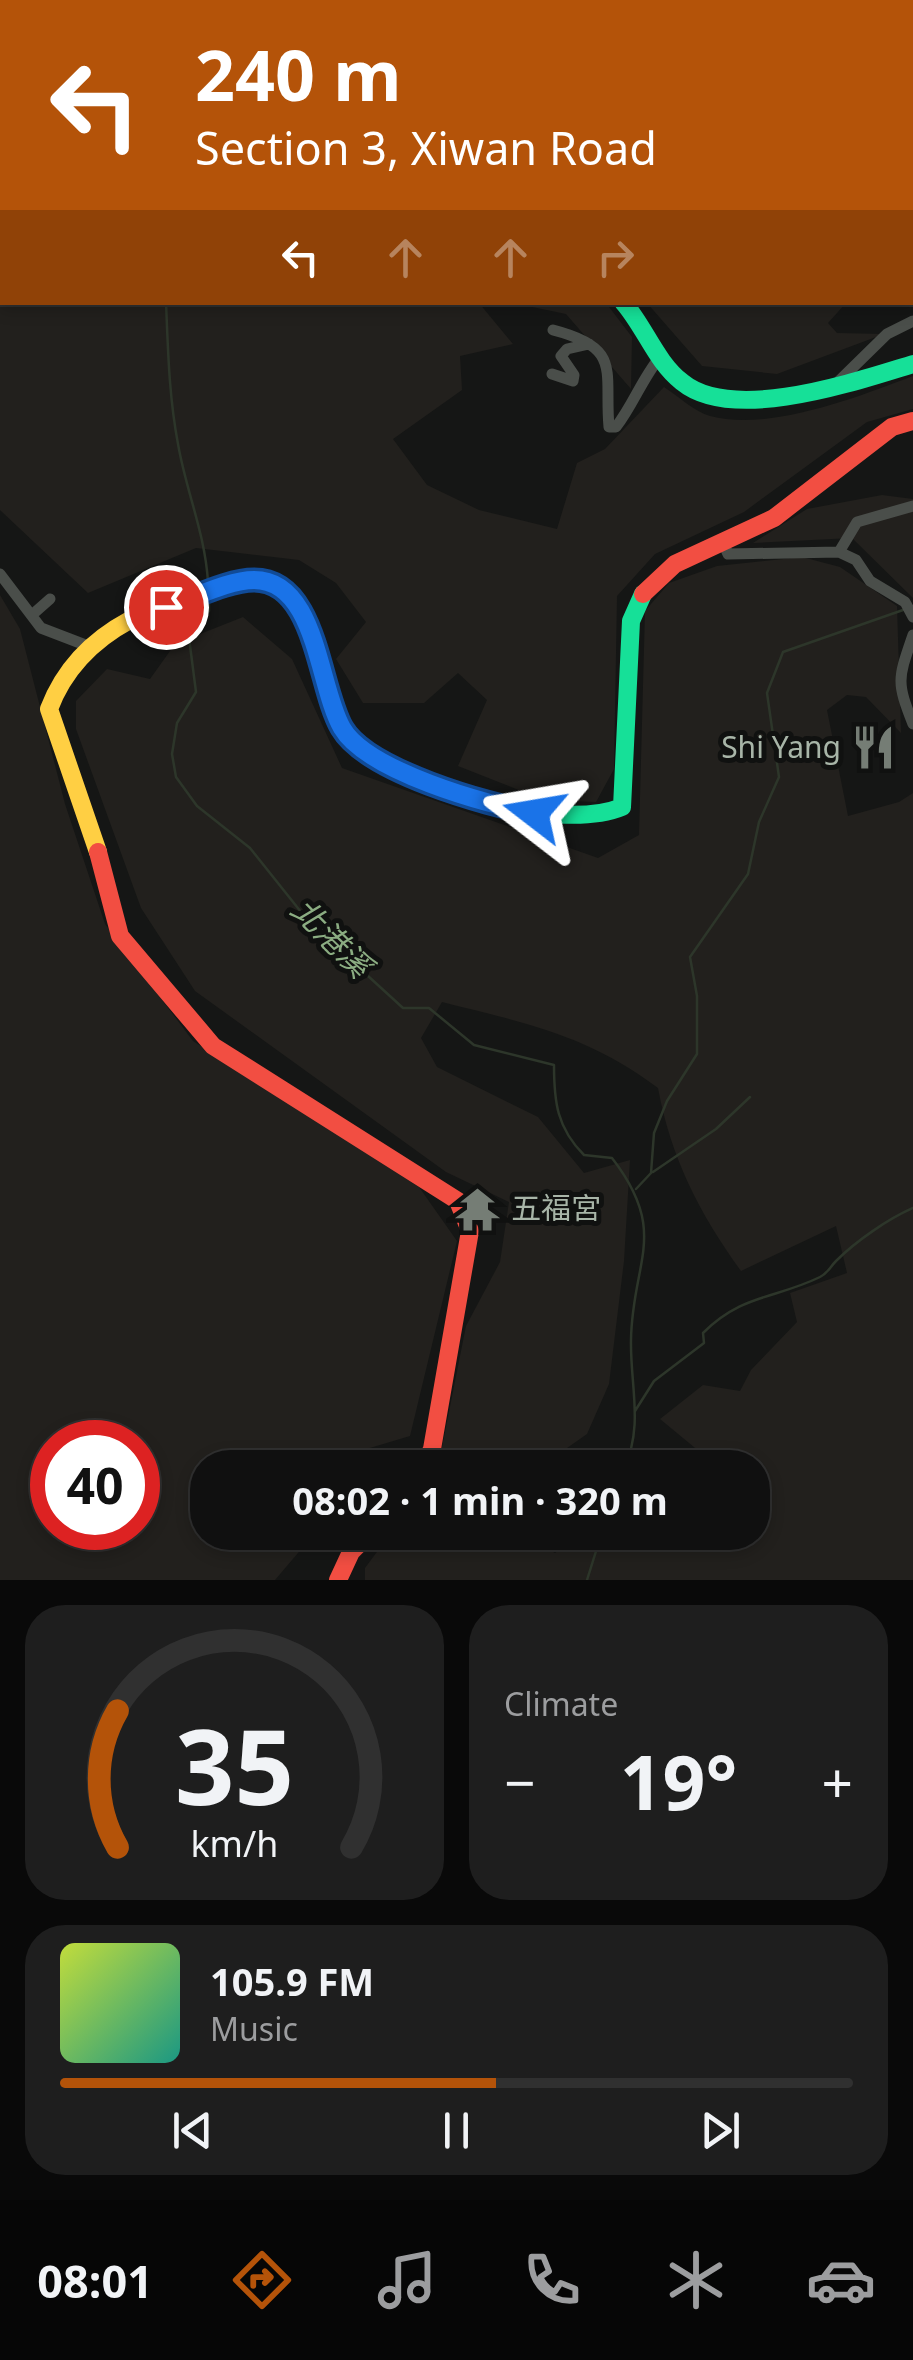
<!DOCTYPE html>
<meta charset="utf-8">
<style>
:root{--surface:#101010;--page:#1e1e1e;--text:#f1f3f6;--muted:#9c9d9f;--line:#303030;--accent:#b45309}
body{margin:0;font-family:"Noto Sans","Noto Sans TC",sans-serif;background:var(--page);color:var(--text);height:100vh;display:flex;flex-direction:column;font-size:38px;white-space:nowrap}
*{box-sizing:border-box;margin:0}
p{font-size:32px;color:var(--muted)}
.icon{flex:none;width:55px;height:55px;fill:none;stroke:currentColor;stroke-width:2;stroke-linecap:round;stroke-linejoin:round}
.map{position:relative;height:1580px;overflow:hidden}
.side{display:flex;flex-direction:column;gap:25px;padding:25px;background:#090909;flex:1}
.side>*{flex:none}
.banner{position:absolute;left:0px;top:0px;width:915px;height:305px;box-shadow:0 5px 15px #0003,0 0 0 2px var(--line);background:#b45309;color:#fff;overflow:hidden}
.speed{position:absolute;left:30px;top:1420px;display:flex;gap:20px;font-size:50px;font-weight:700;text-align:center}
.speed>*{display:grid;place-content:center;width:130px;height:130px;border-radius:50%;background:var(--surface);box-shadow:0 5px 15px #0003,0 0 0 2px var(--line);line-height:1}
.speed .limit{border:15px solid #d22;background:#fff;color:#111}
.pin{position:absolute;display:grid;place-items:center;width:85px;height:85px;color:#fff;margin:-42px;border:5px solid #fff;border-radius:50%;box-shadow:0 2px 10px #0007}
.me{position:absolute;width:110px;margin:-55px;rotate:284deg;stroke-linejoin:round;filter:drop-shadow(0 0 8px #0008)}
.turn{display:flex;align-items:center;gap:35px;height:210px;padding:0 30px;font-size:45px}
.turn .icon{width:130px;height:130px;stroke-width:2.5}
.turn b{display:block;font-size:70px;line-height:85px}
.lanes{display:flex;align-items:center;height:95px;padding:0 30px;background:#0003;justify-content:center;gap:50px;direction:ltr}
.lanes .off{opacity:.35}
.big{font-size:75px;font-weight:700;line-height:1.1}
.side .tile{flex:1;display:flex;flex-direction:column;justify-content:center;gap:15px;min-width:0;padding:0 35px;border-radius:40px;background:var(--page)}
.side .dial{align-items:center;gap:0}
.dial svg{height:260px;overflow:visible;fill:none;stroke:var(--line);stroke-width:7;stroke-linecap:round;text-anchor:middle}
.dial text{fill:var(--text);stroke:none}
.song{display:flex;align-items:center;gap:30px}
.cover{width:120px;height:120px;border-radius:15px;background:linear-gradient(135deg,hsl(70 70% 55%),hsl(170 70% 35%))}
.played{height:10px;border-radius:5px;background:linear-gradient(90deg,var(--accent) 55%,var(--line) 55%)}
.keys{display:flex;justify-content:space-around;direction:ltr}
.heat{display:flex;justify-content:space-between;align-items:center;font-size:55px;direction:ltr}
.side .tiles{flex:1;display:grid;gap:25px;grid-template-columns:1fr 1fr}
.tile:last-child{grid-column:span 2}
.trip{position:absolute;left:190px;top:1450px;width:580px;height:100px;border-radius:40px;background:var(--surface);box-shadow:0 5px 15px #0003,0 0 0 2px var(--line);font-weight:700;line-height:100px;text-align:center}
.tabs{display:flex;height:160px;justify-content:space-around;align-items:center;background:#060606;color:var(--muted)}
.tabs .icon{width:70px;height:70px}
.tabs .active{color:var(--accent)}
.tabs b{font-size:45px;color:var(--text)}
.map>svg:first-child{display:block}
.green{fill:#22201d;fill-rule:evenodd}
.lines{fill:none;stroke-linecap:round;stroke-linejoin:round}
.stream{stroke:#2d362a;stroke-width:2.5}
.street{stroke:#4a4e4a;stroke-width:11}
.fast{stroke:#16e098;stroke-width:18}
.slow{stroke:#ffcf43;stroke-width:18}
.jam{stroke:#f24e42;stroke-width:18}
.route-casing{stroke:#114b97;stroke-width:25}
.route{stroke:#1a73e8;stroke-width:18}
.labels{text-anchor:middle;stroke-width:10;stroke-linejoin:round;paint-order:stroke}
.poi-label{font-size:30px;fill:#a8b5a8;stroke:#101110;text-anchor:end}
.water-label{font-size:32px;font-style:italic;fill:#8bad82;stroke:#101110}
</style>
<div class="map">
<svg width="913" height="1580" viewBox="0 0 913 1580">
<rect width="100%" height="100%" fill="#151615"/>
<!-- green -->
<path class="green" d="M 0,0 L 385,0 L 2,2 L 2,302 L 479,303 L 513,344 L 460,356 L 462,390 L 393,439 L 427,485 L 479,510 L 557,529 L 577,463 L 605,449 L 664,387 C 678,396 695,412 710,416 C 768,432 858,397 913,376 L 913,409 L 867,422 L 744,512 L 655,554 L 617,596 L 614,769 L 596,802 L 544,800 L 458,766 L 487,700 L 458,673 L 424,703 L 363,703 L 336,659 L 366,622 L 336,583 L 299,560 L 196,548 L 88,593 L 0,510 Z
M 423,0 L 913,0 L 913,265 L 912,2 Z
M 513,303 L 606,303 L 632,337 L 631,389 L 566,314 Z
M 647,303 L 846,303 L 828,323 L 837,333 L 884,334 L 777,374 L 702,366 Z
M 882,495 L 913,499 L 913,598 L 852,538 L 753,543 L 807,509 Z
M 802,557 L 840,567 L 897,606 L 901,733 L 866,697 L 847,695 L 827,710 L 848,816 L 899,802 L 913,793 L 913,1580 L 365,1580 L 365,1568 L 391,1533 L 519,1533 L 555,1553 L 583,1533 L 752,1532 L 752,1468 L 701,1467 L 706,1457 L 660,1419 L 703,1385 L 740,1391 L 751,1370 L 797,1322 L 790,1293 L 847,1273 L 836,1226 L 741,1271 C 699,1213 671,1158 658,1088 C 588,1035 525,1023 442,1002 L 421,1038 L 437,1067 L 538,1117 L 584,1173 L 630,1160 L 624,1261 L 609,1384 L 587,1434 L 540,1467 L 438,1467 L 466,1326 L 500,1262 L 509,1202 L 446,1172 L 195,991 L 141,908 L 76,729 L 76,701 L 107,669 L 150,679 L 175,644 L 243,617 L 292,659 L 342,768 L 598,858 L 639,835 L 645,611 L 669,583 L 717,566 Z
M 0,595 L 20,629 L 65,804 L 105,924 L 193,1041 L 419,1187 L 457,1241 L 410,1436 L 343,1456 L 339,1467 L 208,1468 L 208,1532 L 315,1533 L 275,1580 L 0,1580 ZM 52,1442 L 138,1442 L 138,1528 L 52,1528 Z"/>
<g class="lines">
<!-- stream -->
<path class="stream" d="M 235,2 L 242,0
M 0,98 L 2,99
M 166,302 C 168,350 169,397 178,444 C 186,491 205,533 208,582
M 209,600 L 209,611 L 188,630 L 196,692 L 177,723 L 172,754 L 176,777 L 197,806 L 250,848 L 309,922 L 403,1008 L 429,1008 L 474,1045 L 554,1065 C 554,1102 557,1128 584,1155 L 612,1158 C 670,1233 632,1261 631,1340 C 630,1385 644,1426 624,1468
M 653,1172 L 716,1129 L 750,1097
M 636,1189 L 651,1173 L 654,1133 L 667,1101 L 697,1054 L 697,996 L 690,957 L 748,874 L 759,822 L 779,777 L 767,693 L 783,652 L 903,610
M 635,1411 L 654,1381 L 704,1343 L 703,1333 C 742,1294 775,1299 820,1277 C 828,1273 830,1267 836,1261 C 856,1241 888,1219 913,1208
M 587,1580 L 602,1532"/>
<!-- street -->
<path class="street" d="M 553,330 C 623,348 604,371 609,427 L 616,427 C 633,405 642,379 660,357
M 552,374 L 573,381 L 574,375 L 561,356 L 567,349 L 589,344
M 839,381 L 887,334 L 913,321
M 722,540 L 728,554 L 839,552 L 856,560 L 870,581 L 905,602 L 913,617
M 839,552 L 857,522 L 913,506
M 0,574 L 41,628 L 88,646
M 33,614 L 50,599
M 913,635 C 898,679 896,681 913,724"/>
<!-- fast -->
<path class="fast" d="M 623,302 C 645,327 656,362 682,382 C 733,424 857,381 913,364
M 248,581 C 325,574 311,689 344,731 C 388,787 557,834 622,807 L 631,621 L 643,594"/>
<!-- slow -->
<path class="slow" d="M 402,2 L 403,0
M 98,852 L 49,709 C 81,624 167,599 248,581"/>
<!-- jam -->
<path class="jam" d="M 643,594 L 675,564 L 774,518 L 892,427 L 913,421
M 98,852 L 120,936 L 213,1046 L 458,1201 L 470,1231 L 432,1449 L 423,1468
M 338,1580 L 351,1552 L 371,1532"/>
</g>
<g class="lines">
<defs>
<path id="route" d="M 166,607 C 192,599 228,580 254,580 C 317,580 318,687 342,728 C 367,771 487,805 534,813"/>
</defs>
<!-- route casing -->
<use href="#route" class="route-casing"/>
<!-- route -->
<use href="#route" class="route"/>
</g>
<!-- icons -->
<defs>
<symbol id="restaurant-bare" viewBox="-9 -9 18 18"><path d="M-5-6h1v4h1v-4h1v4h1v-4h1v5L-1.5 .5V6h-2V.5L-5-1ZM5-6V6H3V1.5H1.5Q1.5-4 5-6Z" fill="#757d75" stroke="#101110" stroke-width="2.5" paint-order="stroke"/></symbol>
<symbol id="temple-bare" viewBox="-9 -9 18 18"><path d="M0-6L5-2H3V0L6.5 2.5H4V6H1.5V3h-3V6H-4V2.5H-6.5L-3 0V-2H-5Z" fill="#757d75" stroke="#101110" stroke-width="2.5" paint-order="stroke"/></symbol>
</defs>
<g fill-rule="evenodd">
<use href="#restaurant-bare" x="842" y="716" width="63" height="63"/>
<use href="#temple-bare" x="446" y="1178" width="63" height="63"/>
</g>
<g class="labels">
<!-- poi labels -->
<g class="poi-label">
<text x="841" y="758">Shi Yang</text>
<text x="511" y="1219" text-anchor="start">五福宮</text>
</g>
<!-- water labels -->
<g class="water-label">
<text transform="translate(331 938) rotate(45)" y="11">北港溪</text>
</g>
</g>
</svg>
<div class="speed"><div class="limit">40</div></div>
<div class="pin" style="left:166px;top:607px;background:#d93025"><svg class="icon" aria-label="arrive" viewBox="0 0 24 24"><path d="M6 21V4h12l-3 4 3 4H6"/></svg></div>
<svg class="me" style="left:534px;top:813px" viewBox="-20 -20 40 40"><path d="M0-17L14 15 0 8-14 15z" fill="#1a73e8" stroke="#fff" stroke-width="4"/></svg>
<div class="trip">08:02 · 1 min · 320 m</div>
<div class="banner">
<div class="turn"><svg class="icon" aria-label="left" viewBox="0 0 24 24"><path d="M17 20v-9H6M10 6l-5 5 5 5"/></svg><div><b>240 m</b>Section 3, Xiwan Road</div></div>
<div class="lanes"><svg class="icon" aria-label="left" viewBox="0 0 24 24"><path d="M17 20v-9H6M10 6l-5 5 5 5"/></svg><svg class="icon off" aria-label="ahead" viewBox="0 0 24 24"><path d="M12 20V5M6 11l6-6 6 6"/></svg><svg class="icon off" aria-label="ahead" viewBox="0 0 24 24"><path d="M12 20V5M6 11l6-6 6 6"/></svg><svg class="icon off" aria-label="right" viewBox="0 0 24 24"><path d="M7 20v-9h11M14 6l5 5-5 5"/></svg></div>
</div>
</div>
<section class="side">
<div class="tiles">
<div class="tile dial"><svg viewBox="0 0 100 80">
<path d="M14 69A42 42 0 1 1 86 69"/>
<path d="M14 69A42 42 0 0 1 14 27" stroke="#b45309"/>
<text x="50" y="56" font-size="32" font-weight="700">35</text>
<text x="50" y="72" font-size="11">km/h</text>
</svg></div>
<div class="tile"><p>Climate</p>
<div class="heat"><a>−</a><b class="big">19°</b><a>+</a></div>
</div>
<div class="tile">
<div class="song"><i class="cover"></i><div><b>105.9 FM</b><p>Music</p></div></div>
<div class="played"></div>
<div class="keys"><svg class="icon" aria-label="previous" viewBox="0 0 24 24"><path d="M18 5L8 12l10 7zM5 5v14"/></svg><svg class="icon" aria-label="pause" viewBox="0 0 24 24"><path d="M8 5v14M16 5v14"/></svg><svg class="icon" aria-label="next" viewBox="0 0 24 24"><path d="M6 5l10 7-10 7zM19 5v14"/></svg></div>
</div>
</div>
</section>
<nav class="tabs">
<b>08:01</b>
<svg class="icon active" aria-label="directions" viewBox="0 0 24 24"><path d="M12 3l9 9-9 9-9-9zM9 14v-3h6M13 9l2 2-2 2"/></svg>
<svg class="icon" aria-label="music" viewBox="0 0 24 24"><path d="M9 18V5l10-2v13"/><circle cx="6" cy="18" r="3"/><circle cx="16" cy="16" r="3"/></svg>
<svg class="icon" aria-label="phone" viewBox="0 0 24 24"><path d="M5 4h4l2 5-3 2q2 4 5 5l2-3 5 2v4C11 20 4 13 5 4z"/></svg>
<svg class="icon" aria-label="climate" viewBox="0 0 24 24"><path d="M12 3v18M4 7l16 10M4 17L20 7"/></svg>
<svg class="icon" aria-label="car" viewBox="0 0 24 24"><path d="M5 17H2v-5l4-1 3-4h7l3 4 3 1v5h-3M9 17h6M6 11h13"/><circle cx="7" cy="17" r="2"/><circle cx="17" cy="17" r="2"/></svg>
</nav>
